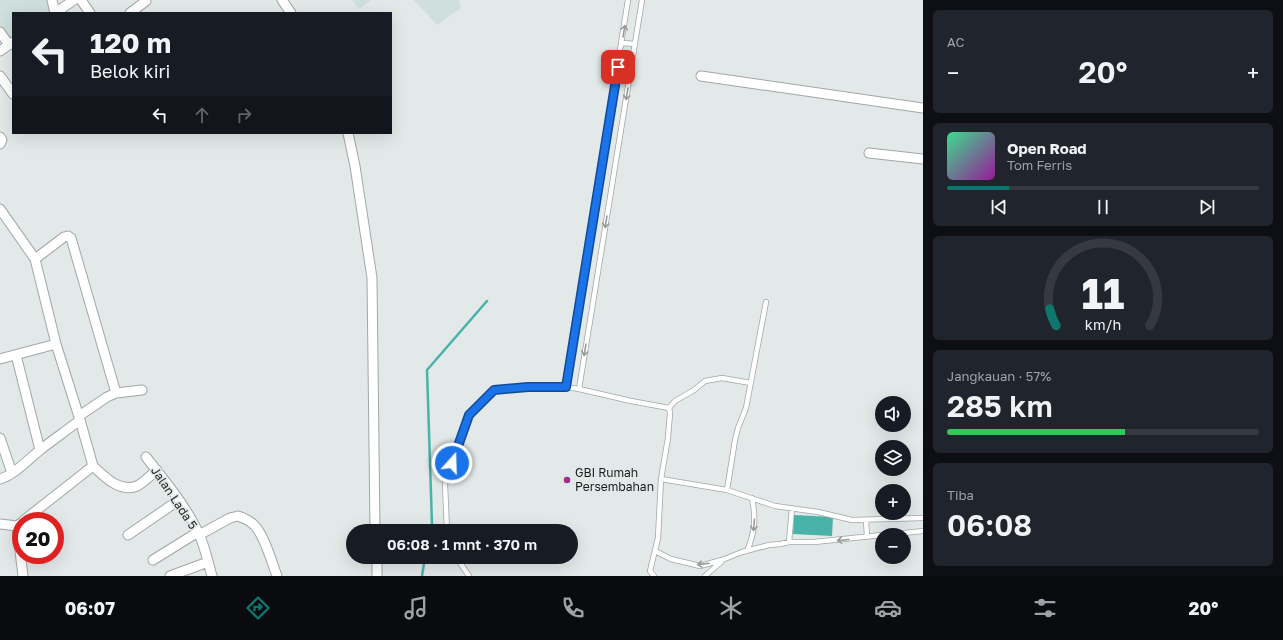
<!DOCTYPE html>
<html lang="id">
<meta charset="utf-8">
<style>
:root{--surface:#171b24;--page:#20242c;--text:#f1f3f6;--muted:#9ea1a6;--line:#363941;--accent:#0f766e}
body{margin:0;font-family:"Golos Text",sans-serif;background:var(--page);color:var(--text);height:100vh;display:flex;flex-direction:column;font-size:15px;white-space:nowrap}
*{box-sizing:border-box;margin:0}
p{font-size:13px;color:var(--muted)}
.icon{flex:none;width:22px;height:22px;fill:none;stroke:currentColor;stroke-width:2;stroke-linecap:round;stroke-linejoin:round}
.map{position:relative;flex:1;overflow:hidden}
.sheet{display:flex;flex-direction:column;gap:10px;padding:10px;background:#0d0f14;width:360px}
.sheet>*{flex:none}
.hud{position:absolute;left:12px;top:12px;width:380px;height:122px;border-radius:0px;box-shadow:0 4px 16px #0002;background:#171b24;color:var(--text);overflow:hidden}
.buttons{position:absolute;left:875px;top:396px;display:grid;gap:8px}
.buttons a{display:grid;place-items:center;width:36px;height:36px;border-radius:50%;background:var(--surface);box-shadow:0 4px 16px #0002;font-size:20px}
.speed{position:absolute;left:12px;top:512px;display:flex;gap:8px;font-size:20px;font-weight:700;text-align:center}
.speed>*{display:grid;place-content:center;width:52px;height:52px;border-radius:50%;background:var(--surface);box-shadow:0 4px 16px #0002;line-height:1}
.speed .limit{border:6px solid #d22;background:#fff;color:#111}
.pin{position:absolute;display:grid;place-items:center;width:34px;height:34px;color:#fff;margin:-17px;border-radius:8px;box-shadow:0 2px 6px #0006}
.me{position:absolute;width:44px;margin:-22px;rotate:20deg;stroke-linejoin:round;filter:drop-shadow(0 0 3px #0008)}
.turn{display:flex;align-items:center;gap:14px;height:84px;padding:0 12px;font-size:18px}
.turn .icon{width:52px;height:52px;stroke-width:2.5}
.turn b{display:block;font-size:28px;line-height:34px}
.lanes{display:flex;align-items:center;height:38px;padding:0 12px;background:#0003;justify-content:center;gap:20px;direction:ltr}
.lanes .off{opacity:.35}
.big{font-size:30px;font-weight:600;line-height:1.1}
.sheet .tile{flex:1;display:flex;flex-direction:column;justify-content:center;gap:6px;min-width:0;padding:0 14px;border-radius:6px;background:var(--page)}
.sheet .dial{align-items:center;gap:0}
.dial svg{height:104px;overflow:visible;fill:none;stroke:var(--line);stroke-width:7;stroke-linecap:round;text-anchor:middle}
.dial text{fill:var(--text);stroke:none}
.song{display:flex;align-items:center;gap:12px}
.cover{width:48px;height:48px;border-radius:6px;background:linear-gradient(135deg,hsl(150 70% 55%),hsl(300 70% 35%))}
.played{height:4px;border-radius:2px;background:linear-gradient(90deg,var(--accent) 20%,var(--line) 20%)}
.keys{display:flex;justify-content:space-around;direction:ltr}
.heat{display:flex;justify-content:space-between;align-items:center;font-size:22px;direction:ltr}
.charge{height:6px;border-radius:3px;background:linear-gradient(90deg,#34c759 57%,var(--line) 0)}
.trip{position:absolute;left:346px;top:524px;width:232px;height:40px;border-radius:20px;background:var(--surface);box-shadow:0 4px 16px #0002;font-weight:600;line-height:40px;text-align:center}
.menu{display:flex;height:64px;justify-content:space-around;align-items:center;background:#090b0e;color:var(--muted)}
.menu .icon{width:28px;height:28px}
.menu .selected{color:var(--accent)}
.menu b{font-size:18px;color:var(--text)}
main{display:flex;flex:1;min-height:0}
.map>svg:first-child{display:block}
.built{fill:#cedfdd}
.water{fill:#49b2a9}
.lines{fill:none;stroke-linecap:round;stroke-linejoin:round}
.stream{stroke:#49b2a9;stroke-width:2.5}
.lane-casing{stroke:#a0a7a6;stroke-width:6}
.street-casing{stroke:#a0a7a6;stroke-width:11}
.lane{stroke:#fff;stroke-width:4.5}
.street{stroke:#fff;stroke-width:9}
.oneway{stroke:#989999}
.route-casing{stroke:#114b97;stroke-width:10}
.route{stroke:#1a73e8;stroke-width:7}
.poi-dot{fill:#a02d89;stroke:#e2e9e8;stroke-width:1.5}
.labels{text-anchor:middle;stroke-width:3.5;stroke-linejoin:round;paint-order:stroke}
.poi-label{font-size:12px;fill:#1a1c1c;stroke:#e2e9e8;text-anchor:start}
.street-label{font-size:12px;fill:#1a1c1c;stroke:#e2e9e8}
</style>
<main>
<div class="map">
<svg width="923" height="576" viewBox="0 0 923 576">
<rect width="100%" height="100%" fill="#e2e9e8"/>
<!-- built -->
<path class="built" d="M 0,0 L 50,0 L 53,9 L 48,13 L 13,13 L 13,39 L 9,42 L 0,30 Z
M 352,0 L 371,0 L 359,9 Z
M 414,0 L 459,0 L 461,8 L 437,25 Z"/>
<!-- water -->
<path class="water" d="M 794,515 L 833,517 L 832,536 L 793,534 Z"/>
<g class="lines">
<!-- stream -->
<path class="stream" d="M 431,531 L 432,525 L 427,370 L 487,301
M 422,576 L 425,557"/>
<defs>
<path id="lane" d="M 622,43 L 635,44
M 566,387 L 628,0
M 579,389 L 642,0
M 669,408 L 675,401 L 694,390 L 705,381 L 722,378 L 751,383
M 661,479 L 727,490 L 775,506 L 818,512 L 852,520 L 923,518
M 727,490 L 735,440 L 738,428 L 746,408 L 766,302
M 866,520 L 867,537
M 447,531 L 445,484 L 469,415 L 494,390 L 528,387 L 566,387 L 579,389 L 631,401 L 669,408 L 670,413 L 668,438 L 661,479 L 658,538 L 650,571 L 654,576
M 885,535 L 923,531
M 789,542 L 792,508
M 655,551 L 671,559 L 700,566 L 722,560 L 742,552 L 769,545 L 781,544 L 789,542 L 814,542 L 882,535
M 747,551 C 755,532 756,518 752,498
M 456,557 L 469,576
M 705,576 L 721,562"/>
<path id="street" d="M 52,0 L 55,13
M 81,0 L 90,13
M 282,0 L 291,13
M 55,13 L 74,0
M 130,13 L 146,1
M 0,32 L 9,45
M 0,51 L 13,42
M 0,76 L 13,94
M 701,76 L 923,108
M 348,133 L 355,166 L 372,278 L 375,531
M 0,137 L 2,140 L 0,144
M 869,153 L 923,159
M 0,209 L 35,259 L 56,344 L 80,420 L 93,466 L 23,521
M 35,259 L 64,237 L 68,236 L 71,238 L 116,393
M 16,355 L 40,450
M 0,359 L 56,344
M 79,416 L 107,397 L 116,393 L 142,390
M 0,438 L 12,473
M 146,457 C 165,481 186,506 199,534 C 205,547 208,562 212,576
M 93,466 C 104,476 119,493 137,486 C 142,484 152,474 157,470
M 0,479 C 13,476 29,459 40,450 C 53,440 67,430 80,420
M 0,524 L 17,526 L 21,523
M 17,526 L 23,576
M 128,535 L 179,500
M 199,535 L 230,518 L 238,516 C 244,518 249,520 254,525 C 264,534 272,563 277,576
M 377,557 L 377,576
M 153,560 L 198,532
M 170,576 L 208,562"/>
</defs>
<!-- lane casing -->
<use href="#lane" class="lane-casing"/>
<!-- street casing -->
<use href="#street" class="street-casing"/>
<!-- lane -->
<use href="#lane" class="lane"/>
<!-- street -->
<use href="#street" class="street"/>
</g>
<!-- one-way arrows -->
<defs><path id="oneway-shaft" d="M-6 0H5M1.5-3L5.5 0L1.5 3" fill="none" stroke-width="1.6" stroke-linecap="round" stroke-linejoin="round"/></defs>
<g class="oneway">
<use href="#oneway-shaft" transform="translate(624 31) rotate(-81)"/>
<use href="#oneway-shaft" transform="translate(627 94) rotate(100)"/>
<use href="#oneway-shaft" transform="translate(606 222) rotate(99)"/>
<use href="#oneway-shaft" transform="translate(585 350) rotate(99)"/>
<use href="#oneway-shaft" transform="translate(754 525) rotate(94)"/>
<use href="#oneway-shaft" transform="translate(843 540) rotate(175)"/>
<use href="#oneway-shaft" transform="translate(703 564) rotate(173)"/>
</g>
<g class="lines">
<defs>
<path id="route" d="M 452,463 L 469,415 L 494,390 L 528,387 L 566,387 L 618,67"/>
</defs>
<!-- route casing -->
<use href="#route" class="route-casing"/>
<!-- route -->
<use href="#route" class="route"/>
</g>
<!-- markers -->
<circle class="poi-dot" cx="567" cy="480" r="4"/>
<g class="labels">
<!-- poi labels -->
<g class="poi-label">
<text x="575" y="477">GBI Rumah<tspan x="575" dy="14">Persembahan</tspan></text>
</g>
<!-- street labels -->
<g class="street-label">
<text transform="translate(174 498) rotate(56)" y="4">Jalan Lada 5</text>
</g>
</g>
</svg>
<div class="buttons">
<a><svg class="icon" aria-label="sound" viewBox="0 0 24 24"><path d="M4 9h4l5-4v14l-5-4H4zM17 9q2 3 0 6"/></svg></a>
<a><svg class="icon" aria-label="layers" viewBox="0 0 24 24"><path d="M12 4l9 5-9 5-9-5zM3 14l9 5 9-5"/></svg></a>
<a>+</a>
<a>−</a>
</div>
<div class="speed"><div class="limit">20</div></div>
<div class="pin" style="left:618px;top:67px;background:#d93025"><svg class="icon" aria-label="arrive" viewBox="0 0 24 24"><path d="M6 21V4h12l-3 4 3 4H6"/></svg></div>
<svg class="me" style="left:452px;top:463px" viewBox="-20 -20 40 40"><circle r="17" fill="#1a73e8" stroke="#fff" stroke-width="3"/><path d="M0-11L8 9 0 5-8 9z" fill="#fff"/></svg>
<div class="trip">06:08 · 1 mnt · 370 m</div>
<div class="hud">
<div class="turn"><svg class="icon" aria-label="left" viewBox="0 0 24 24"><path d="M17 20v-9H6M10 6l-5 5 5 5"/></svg><div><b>120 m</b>Belok kiri</div></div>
<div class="lanes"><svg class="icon" aria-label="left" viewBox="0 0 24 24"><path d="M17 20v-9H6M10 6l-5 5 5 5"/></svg><svg class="icon off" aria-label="ahead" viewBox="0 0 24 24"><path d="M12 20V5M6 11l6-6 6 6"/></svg><svg class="icon off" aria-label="right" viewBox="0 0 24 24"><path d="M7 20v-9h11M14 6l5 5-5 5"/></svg></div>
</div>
</div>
<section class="sheet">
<div class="tile"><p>AC</p>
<div class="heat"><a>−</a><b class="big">20°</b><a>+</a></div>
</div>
<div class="tile">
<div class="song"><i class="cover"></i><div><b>Open Road</b><p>Tom Ferris</p></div></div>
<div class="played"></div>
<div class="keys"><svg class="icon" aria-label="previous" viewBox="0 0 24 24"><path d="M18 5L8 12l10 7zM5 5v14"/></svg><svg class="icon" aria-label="pause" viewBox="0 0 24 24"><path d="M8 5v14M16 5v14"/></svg><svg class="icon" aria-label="next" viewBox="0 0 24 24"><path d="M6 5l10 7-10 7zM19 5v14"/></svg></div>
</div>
<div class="tile dial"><svg viewBox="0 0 100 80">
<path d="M14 69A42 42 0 1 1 86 69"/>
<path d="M14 69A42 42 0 0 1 9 56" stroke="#0f766e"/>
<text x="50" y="56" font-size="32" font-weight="700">11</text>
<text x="50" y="72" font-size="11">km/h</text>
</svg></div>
<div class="tile"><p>Jangkauan · 57%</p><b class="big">285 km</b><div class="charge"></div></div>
<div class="tile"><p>Tiba</p><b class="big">06:08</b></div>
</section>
</main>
<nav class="menu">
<b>06:07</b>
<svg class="icon selected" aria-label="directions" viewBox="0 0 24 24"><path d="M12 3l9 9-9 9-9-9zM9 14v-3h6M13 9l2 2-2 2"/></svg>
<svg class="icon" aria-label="music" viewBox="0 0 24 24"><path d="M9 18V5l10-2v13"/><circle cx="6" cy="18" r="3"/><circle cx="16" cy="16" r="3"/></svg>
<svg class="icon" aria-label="phone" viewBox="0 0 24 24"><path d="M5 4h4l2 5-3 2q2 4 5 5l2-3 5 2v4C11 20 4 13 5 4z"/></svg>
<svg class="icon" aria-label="climate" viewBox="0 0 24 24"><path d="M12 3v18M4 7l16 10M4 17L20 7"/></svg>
<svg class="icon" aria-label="car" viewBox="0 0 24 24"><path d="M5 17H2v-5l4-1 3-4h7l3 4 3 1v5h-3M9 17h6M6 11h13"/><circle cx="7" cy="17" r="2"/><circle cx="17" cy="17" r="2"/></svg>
<svg class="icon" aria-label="filters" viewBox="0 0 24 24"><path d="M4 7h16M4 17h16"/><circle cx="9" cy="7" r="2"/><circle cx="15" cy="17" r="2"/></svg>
<b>20°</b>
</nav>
